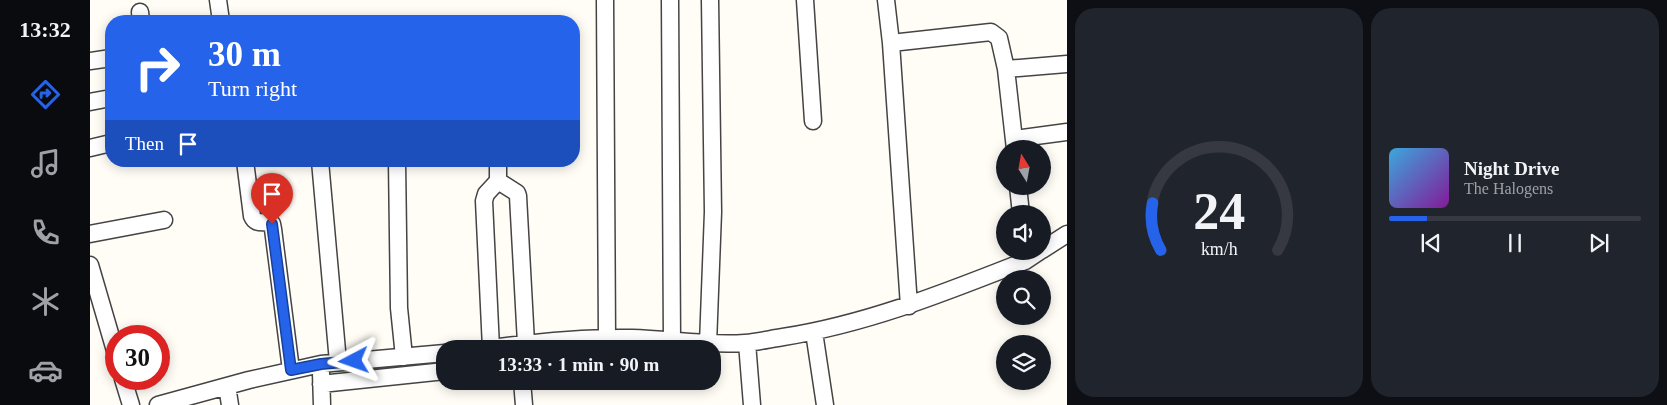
<!DOCTYPE html>
<meta charset="utf-8">
<style>
:root{--surface:#171b24;--page:#20242c;--text:#f1f3f6;--muted:#9ea1a6;--line:#363941;--accent:#2563eb}
body{margin:0;font-family:"Times New Roman",serif;background:var(--page);color:var(--text);height:100vh;display:flex;flex-direction:column;font-size:19px;white-space:nowrap}
*{box-sizing:border-box;margin:0}
p{font-size:16px;color:var(--muted)}
.icon{flex:none;width:28px;height:28px;fill:none;stroke:currentColor;stroke-width:2;stroke-linecap:round;stroke-linejoin:round}
.map{position:relative;flex:1;overflow:hidden}
.details{display:flex;flex-direction:column;gap:8px;padding:8px;background:#0d0f14;width:600px}
.details>*{flex:none}
.banner{position:absolute;left:15px;top:15px;width:475px;height:152px;border-radius:20px;box-shadow:0 2px 12px #0003;background:#2563eb;color:#fff;overflow:hidden}
.needle{width:32px;rotate:349deg}
.buttons{position:absolute;left:906px;top:140px;display:grid;gap:10px}
.buttons a{display:grid;place-items:center;width:55px;height:55px;border-radius:50%;background:var(--surface);box-shadow:0 2px 12px #0003;font-size:25px}
.speed{position:absolute;left:15px;top:325px;display:flex;gap:10px;font-size:25px;font-weight:700;text-align:center}
.speed>*{display:grid;place-content:center;width:65px;height:65px;border-radius:50%;background:var(--surface);box-shadow:0 2px 12px #0003;line-height:1}
.speed .limit{border:8px solid #d22;background:#fff;color:#111}
.pin{position:absolute;display:grid;place-items:center;width:42px;height:42px;color:#fff;margin:-51px -21px;border-radius:50% 50% 50% 0;rotate:-45deg;box-shadow:0 0 5px #0007}
.pin .icon{rotate:45deg}
.me{position:absolute;width:55px;margin:-28px;rotate:266deg;stroke-linejoin:round;filter:drop-shadow(0 0 4px #0008)}
.turn{display:flex;align-items:center;gap:18px;height:105px;padding:0 20px;font-size:22px}
.turn .icon{width:65px;height:65px;stroke-width:2.5}
.turn b{display:block;font-size:35px;line-height:42px}
.then{display:flex;align-items:center;height:48px;padding:0 20px;background:#0003;gap:10px;font-size:19px}
.details .card{flex:1;display:flex;flex-direction:column;justify-content:center;gap:8px;min-width:0;padding:0 18px;border-radius:20px;background:var(--page)}
.details .dial{align-items:center;gap:0}
.dial svg{height:130px;overflow:visible;fill:none;stroke:var(--line);stroke-width:7;stroke-linecap:round;text-anchor:middle}
.dial text{fill:var(--text);stroke:none}
.song{display:flex;align-items:center;gap:15px}
.cover{width:60px;height:60px;border-radius:8px;background:linear-gradient(135deg,hsl(200 70% 55%),hsl(290 70% 35%))}
.played{height:5px;border-radius:2px;background:linear-gradient(90deg,var(--accent) 15%,var(--line) 15%)}
.keys{display:flex;justify-content:space-around;direction:ltr}
.details .tiles{flex:1;display:grid;gap:8px;grid-template-columns:repeat(2,1fr)}
.trip{position:absolute;left:346px;top:340px;width:285px;height:50px;border-radius:20px;background:var(--surface);box-shadow:0 2px 12px #0003;font-weight:700;line-height:50px;text-align:center}
main{display:flex;flex:1;min-height:0}
.menu{display:flex;flex-direction:column;width:90px;justify-content:space-around;align-items:center;background:#090b0e;color:var(--muted)}
.menu .icon{width:35px;height:35px}
.menu .current{color:var(--accent)}
.menu b{font-size:22px;color:var(--text)}
.map>svg:first-child{display:block}
.lines{fill:none;stroke-linecap:round;stroke-linejoin:round}
.street-casing{stroke:#444;stroke-width:19}
.street{stroke:#fff;stroke-width:16}
.route-casing{stroke:#184099;stroke-width:12}
.route{stroke:#2563eb;stroke-width:9}
</style>
<main>
<nav class="menu">
<b>13:32</b>
<svg class="icon current" aria-label="directions" viewBox="0 0 24 24"><path d="M12 3l9 9-9 9-9-9zM9 14v-3h6M13 9l2 2-2 2"/></svg>
<svg class="icon" aria-label="music" viewBox="0 0 24 24"><path d="M9 18V5l10-2v13"/><circle cx="6" cy="18" r="3"/><circle cx="16" cy="16" r="3"/></svg>
<svg class="icon" aria-label="phone" viewBox="0 0 24 24"><path d="M5 4h4l2 5-3 2q2 4 5 5l2-3 5 2v4C11 20 4 13 5 4z"/></svg>
<svg class="icon" aria-label="climate" viewBox="0 0 24 24"><path d="M12 3v18M4 7l16 10M4 17L20 7"/></svg>
<svg class="icon" aria-label="car" viewBox="0 0 24 24"><path d="M5 17H2v-5l4-1 3-4h7l3 4 3 1v5h-3M9 17h6M6 11h13"/><circle cx="7" cy="17" r="2"/><circle cx="17" cy="17" r="2"/></svg>
</nav>
<div class="map">
<svg width="977" height="405" viewBox="0 0 977 405">
<rect width="100%" height="100%" fill="#fffdf5"/>
<g class="lines">
<defs>
<path id="street" d="M 128,0 L 131,21
M 515,0 L 517,338
M 580,0 L 582,341
M 715,0 L 723,121
M 796,0 L 801,43 L 819,306
M 50,12 L 51,21
M 801,43 L 901,32 L 909,38 L 916,69 L 925,149
M 0,61 L 21,58
M 916,69 L 977,64
M 0,102 L 21,98
M 924,139 L 977,132
M 0,148 L 21,143
M 155,161 L 162,216 C 166,226 174,220 182,224 L 183,229 L 201,370
M 230,161 L 248,362
M 307,161 L 309,308 L 314,357
M 408,161 L 408,181 L 427,193 L 428,196 L 436,343
M 928,186 L 931,214
M 0,234 L 74,220
M 952,250 L 977,234
M 0,265 L 26,354
M 724,332 L 735,405
M 657,343 L 662,405
M 618,344 L 623,212 L 620,0
M 401,348 L 394,201 L 396,194 L 408,181
M 394,349 C 443,342 492,337 542,338 C 580,339 617,346 655,343 C 668,342 680,339 693,337 C 777,324 856,292 935,261 L 950,251
M 231,373 L 232,405
M 33,379 L 41,405
M 432,381 L 434,405
M 231,384 L 355,371
M 137,386 L 140,405
M 68,405 L 159,380 L 231,364 L 355,353"/>
</defs>
<!-- street casing -->
<use href="#street" class="street-casing"/>
<!-- street -->
<use href="#street" class="street"/>
</g>
<g class="lines">
<defs>
<path id="route" d="M 182,224 L 201,370 L 231,364 L 264,361"/>
</defs>
<!-- route casing -->
<use href="#route" class="route-casing"/>
<!-- route -->
<use href="#route" class="route"/>
</g>
</svg>
<div class="buttons">
<a><svg class="needle" viewBox="-14 -14 28 28"><path d="M0-13l5 13h-10z" fill="#e53935"/><path d="M0 13l5-13h-10z" fill="#9ea1a6"/></svg></a>
<a><svg class="icon" aria-label="sound" viewBox="0 0 24 24"><path d="M4 9h4l5-4v14l-5-4H4zM17 9q2 3 0 6"/></svg></a>
<a><svg class="icon" aria-label="search" viewBox="0 0 24 24"><circle cx="10" cy="10" r="6"/><path d="M15 15l6 6"/></svg></a>
<a><svg class="icon" aria-label="layers" viewBox="0 0 24 24"><path d="M12 4l9 5-9 5-9-5zM3 14l9 5 9-5"/></svg></a>
</div>
<div class="speed"><div class="limit">30</div></div>
<div class="pin" style="left:182px;top:224px;background:#d93025"><svg class="icon" aria-label="arrive" viewBox="0 0 24 24"><path d="M6 21V4h12l-3 4 3 4H6"/></svg></div>
<svg class="me" style="left:264px;top:361px" viewBox="-20 -20 40 40"><path d="M0-17L14 15 0 8-14 15z" fill="#2563eb" stroke="#fff" stroke-width="4"/></svg>
<div class="trip">13:33 · 1 min · 90 m</div>
<div class="banner">
<div class="turn"><svg class="icon" aria-label="right" viewBox="0 0 24 24"><path d="M7 20v-9h11M14 6l5 5-5 5"/></svg><div><b>30 m</b>Turn right</div></div>
<div class="then">Then<svg class="icon" aria-label="arrive" viewBox="0 0 24 24"><path d="M6 21V4h12l-3 4 3 4H6"/></svg></div>
</div>
</div>
<section class="details">
<div class="tiles">
<div class="card dial"><svg viewBox="0 0 100 80">
<path d="M14 69A42 42 0 1 1 86 69"/>
<path d="M14 69A42 42 0 0 1 9 40" stroke="#2563eb"/>
<text x="50" y="56" font-size="32" font-weight="700">24</text>
<text x="50" y="72" font-size="11">km/h</text>
</svg></div>
<div class="card">
<div class="song"><i class="cover"></i><div><b>Night Drive</b><p>The Halogens</p></div></div>
<div class="played"></div>
<div class="keys"><svg class="icon" aria-label="previous" viewBox="0 0 24 24"><path d="M18 5L8 12l10 7zM5 5v14"/></svg><svg class="icon" aria-label="pause" viewBox="0 0 24 24"><path d="M8 5v14M16 5v14"/></svg><svg class="icon" aria-label="next" viewBox="0 0 24 24"><path d="M6 5l10 7-10 7zM19 5v14"/></svg></div>
</div>
</div>
</section>
</main>
